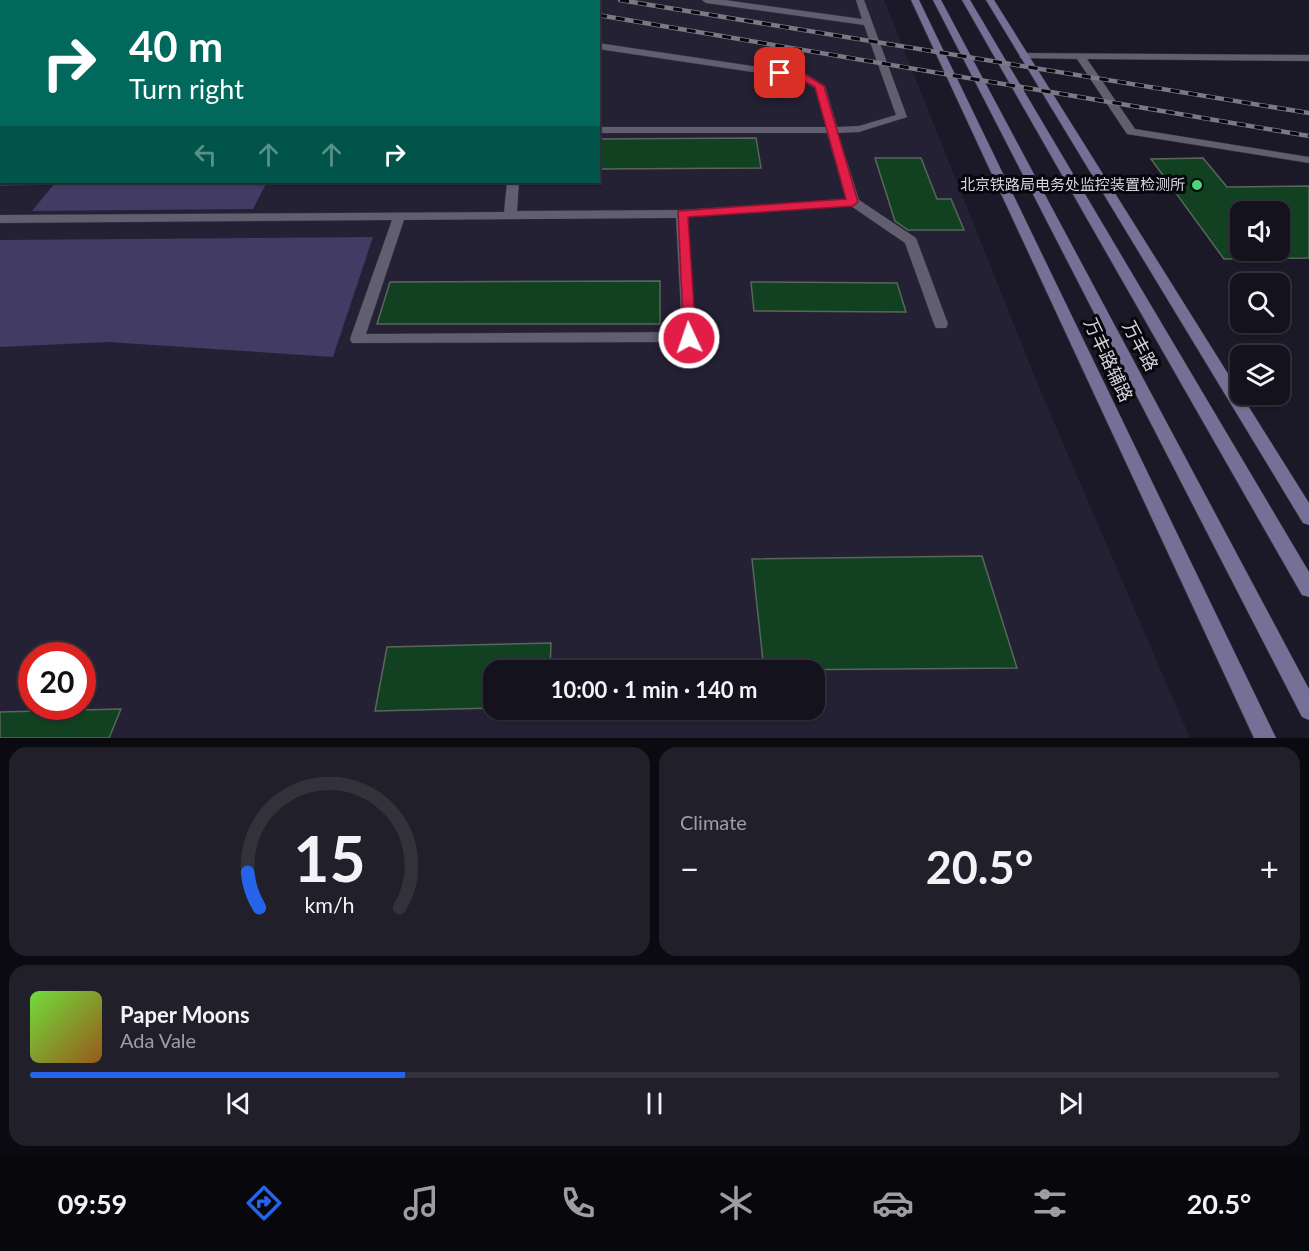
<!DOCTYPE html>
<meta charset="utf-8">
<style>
:root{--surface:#14131d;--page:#21202a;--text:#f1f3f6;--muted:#9d9ea4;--line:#33323b;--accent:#2563eb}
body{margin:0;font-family:Lato,"Noto Sans SC",sans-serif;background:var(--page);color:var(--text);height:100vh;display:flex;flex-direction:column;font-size:22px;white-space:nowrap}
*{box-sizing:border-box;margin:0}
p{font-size:20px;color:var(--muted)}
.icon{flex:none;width:33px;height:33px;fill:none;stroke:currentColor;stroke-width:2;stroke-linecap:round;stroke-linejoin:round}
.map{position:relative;height:738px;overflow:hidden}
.details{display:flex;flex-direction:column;gap:9px;padding:9px;background:#0b0a10;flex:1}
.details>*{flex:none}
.top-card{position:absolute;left:0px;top:0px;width:600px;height:183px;box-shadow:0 2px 4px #0004,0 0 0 2px var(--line);background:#00695c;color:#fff;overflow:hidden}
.controls{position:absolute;left:1230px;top:201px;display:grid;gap:12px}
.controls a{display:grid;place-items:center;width:60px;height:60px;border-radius:12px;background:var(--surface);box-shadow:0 2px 4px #0004,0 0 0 2px var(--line);font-size:30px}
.speed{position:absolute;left:18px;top:642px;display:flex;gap:12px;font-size:30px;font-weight:700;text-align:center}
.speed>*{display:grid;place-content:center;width:78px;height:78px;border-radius:50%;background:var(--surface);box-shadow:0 2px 4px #0004,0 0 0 2px var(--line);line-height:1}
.speed .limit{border:9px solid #d22;background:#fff;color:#111}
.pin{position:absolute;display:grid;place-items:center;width:51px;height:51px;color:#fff;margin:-26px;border-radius:12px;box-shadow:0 3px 9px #0006}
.me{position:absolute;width:66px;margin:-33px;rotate:357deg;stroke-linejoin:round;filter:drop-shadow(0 0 4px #0008)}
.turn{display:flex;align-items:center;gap:21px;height:126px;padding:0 30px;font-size:27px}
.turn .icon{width:78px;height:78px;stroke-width:2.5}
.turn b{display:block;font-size:42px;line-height:51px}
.lanes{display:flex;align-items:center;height:57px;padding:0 30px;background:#0003;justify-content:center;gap:30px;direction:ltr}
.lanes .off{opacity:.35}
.big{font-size:45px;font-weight:700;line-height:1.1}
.details .card{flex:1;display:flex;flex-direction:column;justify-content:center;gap:9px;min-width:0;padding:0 21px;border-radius:18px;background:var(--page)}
.details .dial{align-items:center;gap:0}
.dial svg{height:156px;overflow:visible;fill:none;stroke:var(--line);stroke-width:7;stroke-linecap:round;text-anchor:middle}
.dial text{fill:var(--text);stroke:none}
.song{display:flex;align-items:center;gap:18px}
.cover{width:72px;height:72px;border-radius:9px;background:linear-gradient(135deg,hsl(100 70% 55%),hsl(30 70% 35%))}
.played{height:6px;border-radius:3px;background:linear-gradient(90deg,var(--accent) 30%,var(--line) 30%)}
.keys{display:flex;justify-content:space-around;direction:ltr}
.heat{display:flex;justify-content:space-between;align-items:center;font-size:33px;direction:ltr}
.details .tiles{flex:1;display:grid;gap:9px;grid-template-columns:1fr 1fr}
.card:last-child{grid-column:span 2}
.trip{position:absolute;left:483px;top:660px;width:342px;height:60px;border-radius:18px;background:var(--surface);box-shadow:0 2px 4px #0004,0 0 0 2px var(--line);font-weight:700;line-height:60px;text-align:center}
.tabs{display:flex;height:96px;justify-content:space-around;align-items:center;background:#08080c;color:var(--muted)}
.tabs .icon{width:42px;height:42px}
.tabs .selected{color:var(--accent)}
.tabs b{font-size:27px;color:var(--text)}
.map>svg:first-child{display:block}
.built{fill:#252135;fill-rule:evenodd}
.green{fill:#423b64}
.building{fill:#114120;stroke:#58675a;stroke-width:1.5;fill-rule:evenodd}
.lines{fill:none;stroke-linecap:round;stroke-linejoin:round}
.lane-casing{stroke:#34333d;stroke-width:1}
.secondary-casing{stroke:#34333d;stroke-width:1}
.lane{fill:#605e6f;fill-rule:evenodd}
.secondary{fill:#767097;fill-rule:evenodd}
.rail-casing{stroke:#7b7985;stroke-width:4.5}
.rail{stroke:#06060b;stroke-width:3;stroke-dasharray:9;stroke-linecap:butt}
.route{fill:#e11d48;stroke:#92132f;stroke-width:1.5}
.poi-dot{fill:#49d778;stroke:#06060b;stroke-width:2}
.labels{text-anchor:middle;stroke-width:6;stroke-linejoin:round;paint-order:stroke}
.far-poi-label{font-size:15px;fill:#d5d4de;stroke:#06060b;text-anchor:end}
.street-label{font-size:18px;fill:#d5d4de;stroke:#06060b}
</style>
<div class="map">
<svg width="1309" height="738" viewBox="0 0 1309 738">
<rect width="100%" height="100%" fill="#1b1927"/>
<!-- built -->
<path class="built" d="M 0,0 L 884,0 L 1040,390 L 1190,738 L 0,738 ZM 2,2 L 598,2 L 598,182 L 2,182 ZM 32,656 L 82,656 L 82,706 L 32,706 ZM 494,670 L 814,670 L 814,710 L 494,710 Z"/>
<!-- green -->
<path class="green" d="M 0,0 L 466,0 L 475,1 L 2,2 L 0,37 Z
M 0,49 L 2,182 L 42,182 L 39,185 L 0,186 Z
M 56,182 L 267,182 L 253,209 L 32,211 Z
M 373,237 L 333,357 L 108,342 L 0,347 L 0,240 Z"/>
<!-- building -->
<path class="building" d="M 756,138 L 761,168 L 598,169 L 598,139 Z
M 875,158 L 921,158 L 937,199 L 951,199 L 964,230 L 908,230 L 895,221 Z
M 1203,158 L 1227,187 L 1309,186 L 1309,258 L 1224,259 L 1151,159 ZM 1240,212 L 1280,212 L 1280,250 L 1240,250 Z
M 660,281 L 660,324 L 377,324 L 390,282 Z
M 751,282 L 897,283 L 906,312 L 754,311 Z
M 982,556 L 1017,668 L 764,670 L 752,559 Z
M 551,643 L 550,670 L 494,670 L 494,708 L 375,711 L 387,647 Z
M 121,709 L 109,738 L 0,738 L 0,712 Z"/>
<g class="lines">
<defs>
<path id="lane" d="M 266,0 L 274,0 L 265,2 Z
M 702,0 L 725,0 L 862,19 L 856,0 L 864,0 L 907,117 L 859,132 L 838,133 L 859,200 L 916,238 L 948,324 L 946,328 L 936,328 L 934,324 L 905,243 L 851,206 L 688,217 L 696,337 L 689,342 L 352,343 L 350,339 L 392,220 L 0,223 L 0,215 L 504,212 L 507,182 L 519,182 L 517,211 L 682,210 L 846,199 L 827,133 L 598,133 L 598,127 L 826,127 L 815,88 L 799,79 L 598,49 L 598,43 L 806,74 L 825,86 L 837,127 L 859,126 L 896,115 L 864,25 L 706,3 ZM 676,218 L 682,332 L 366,334 L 404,220 Z
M 0,38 L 2,38 L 2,44 L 0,44 Z
M 1023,53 L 1309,55 L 1309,61 L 1087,59 L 1135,129 L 1309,157 L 1309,163 L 1127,134 L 1077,59 L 1020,58 L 1020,54 Z"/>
<path id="secondary" d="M 911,0 L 919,0 L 1276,738 L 1254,738 Z
M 933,0 L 941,0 L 1309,689 L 1309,720 L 1302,717 Z
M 962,0 L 970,0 L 1309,572 L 1309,597 L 1302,595 Z
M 986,0 L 994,0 L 1309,503 L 1309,525 L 1303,523 Z"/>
</defs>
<!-- lane casing -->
<use href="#lane" class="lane-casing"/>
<!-- secondary casing -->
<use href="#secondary" class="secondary-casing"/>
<!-- lane -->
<use href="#lane" class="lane"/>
<!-- secondary -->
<use href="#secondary" class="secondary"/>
<defs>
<path id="rail" d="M 510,0 L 519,2
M 620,0 L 1309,113
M 598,15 L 1309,136"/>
</defs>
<!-- rail casing -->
<use href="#rail" class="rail-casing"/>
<!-- rail -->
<use href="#rail" class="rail"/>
</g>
<!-- route -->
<path class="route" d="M 780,70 L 805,74 L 824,86 L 858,202 L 853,206 L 688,217 L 696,338 L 689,342 L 684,341 L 678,211 L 846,199 L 815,87 L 800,79 L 776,75 L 775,73 Z"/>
<!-- markers -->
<circle class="poi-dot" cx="1197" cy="185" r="6"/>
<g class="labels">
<!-- far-poi labels -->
<g class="far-poi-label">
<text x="1185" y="190">北京铁路局电务处监控装置检测所</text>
</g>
<!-- street labels -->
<g class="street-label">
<text transform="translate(1140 346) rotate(62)" y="6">万丰路</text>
<text transform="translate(1108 360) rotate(65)" y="6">万丰路辅路</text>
</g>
</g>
</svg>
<div class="controls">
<a><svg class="icon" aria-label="sound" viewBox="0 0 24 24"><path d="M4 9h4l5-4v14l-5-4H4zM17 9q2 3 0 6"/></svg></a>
<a><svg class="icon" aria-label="search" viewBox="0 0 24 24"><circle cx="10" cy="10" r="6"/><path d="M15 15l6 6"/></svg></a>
<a><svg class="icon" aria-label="layers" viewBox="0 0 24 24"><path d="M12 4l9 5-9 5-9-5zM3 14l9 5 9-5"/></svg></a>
</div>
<div class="speed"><div class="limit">20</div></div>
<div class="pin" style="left:780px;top:73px;background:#d93025"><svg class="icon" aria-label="arrive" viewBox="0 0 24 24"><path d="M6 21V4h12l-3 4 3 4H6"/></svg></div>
<svg class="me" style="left:689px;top:338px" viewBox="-20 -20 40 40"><circle r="17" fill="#e11d48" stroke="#fff" stroke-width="3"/><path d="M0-11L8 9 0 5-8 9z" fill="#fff"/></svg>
<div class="trip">10:00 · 1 min · 140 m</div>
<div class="top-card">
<div class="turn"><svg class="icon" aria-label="right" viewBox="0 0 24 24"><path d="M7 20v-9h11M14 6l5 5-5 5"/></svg><div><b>40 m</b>Turn right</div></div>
<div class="lanes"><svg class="icon off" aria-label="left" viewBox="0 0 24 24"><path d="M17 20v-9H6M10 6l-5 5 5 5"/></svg><svg class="icon off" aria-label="ahead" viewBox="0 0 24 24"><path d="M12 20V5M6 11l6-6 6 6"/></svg><svg class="icon off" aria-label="ahead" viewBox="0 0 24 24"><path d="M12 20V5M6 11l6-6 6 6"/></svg><svg class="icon" aria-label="right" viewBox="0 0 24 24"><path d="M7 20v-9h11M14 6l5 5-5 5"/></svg></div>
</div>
</div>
<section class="details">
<div class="tiles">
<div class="card dial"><svg viewBox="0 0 100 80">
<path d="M14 69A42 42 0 1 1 86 69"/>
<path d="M14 69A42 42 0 0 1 8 51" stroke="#2563eb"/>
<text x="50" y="56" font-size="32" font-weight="700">15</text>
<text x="50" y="72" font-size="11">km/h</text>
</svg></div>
<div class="card"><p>Climate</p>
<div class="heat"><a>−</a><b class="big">20.5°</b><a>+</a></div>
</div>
<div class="card">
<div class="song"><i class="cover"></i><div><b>Paper Moons</b><p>Ada Vale</p></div></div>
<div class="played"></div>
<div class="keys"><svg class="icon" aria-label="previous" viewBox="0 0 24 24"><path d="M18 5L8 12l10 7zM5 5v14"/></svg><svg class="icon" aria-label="pause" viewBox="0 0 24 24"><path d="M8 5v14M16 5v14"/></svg><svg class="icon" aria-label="next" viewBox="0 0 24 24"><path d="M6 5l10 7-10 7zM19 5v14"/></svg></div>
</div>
</div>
</section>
<nav class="tabs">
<b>09:59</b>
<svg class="icon selected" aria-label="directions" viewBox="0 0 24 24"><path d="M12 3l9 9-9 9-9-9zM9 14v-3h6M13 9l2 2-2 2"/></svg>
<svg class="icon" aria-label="music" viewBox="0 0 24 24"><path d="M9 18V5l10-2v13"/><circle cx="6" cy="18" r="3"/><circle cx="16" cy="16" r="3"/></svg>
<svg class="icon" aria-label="phone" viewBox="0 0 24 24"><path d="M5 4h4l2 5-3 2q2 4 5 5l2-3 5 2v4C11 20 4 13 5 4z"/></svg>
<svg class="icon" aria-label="climate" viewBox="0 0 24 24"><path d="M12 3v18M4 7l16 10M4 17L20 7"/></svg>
<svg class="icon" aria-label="car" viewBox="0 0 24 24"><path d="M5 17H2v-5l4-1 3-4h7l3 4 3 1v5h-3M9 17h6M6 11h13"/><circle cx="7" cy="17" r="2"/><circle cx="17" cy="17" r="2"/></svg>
<svg class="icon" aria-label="filters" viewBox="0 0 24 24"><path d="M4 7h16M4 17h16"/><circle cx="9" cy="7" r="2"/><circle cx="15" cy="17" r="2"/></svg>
<b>20.5°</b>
</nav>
